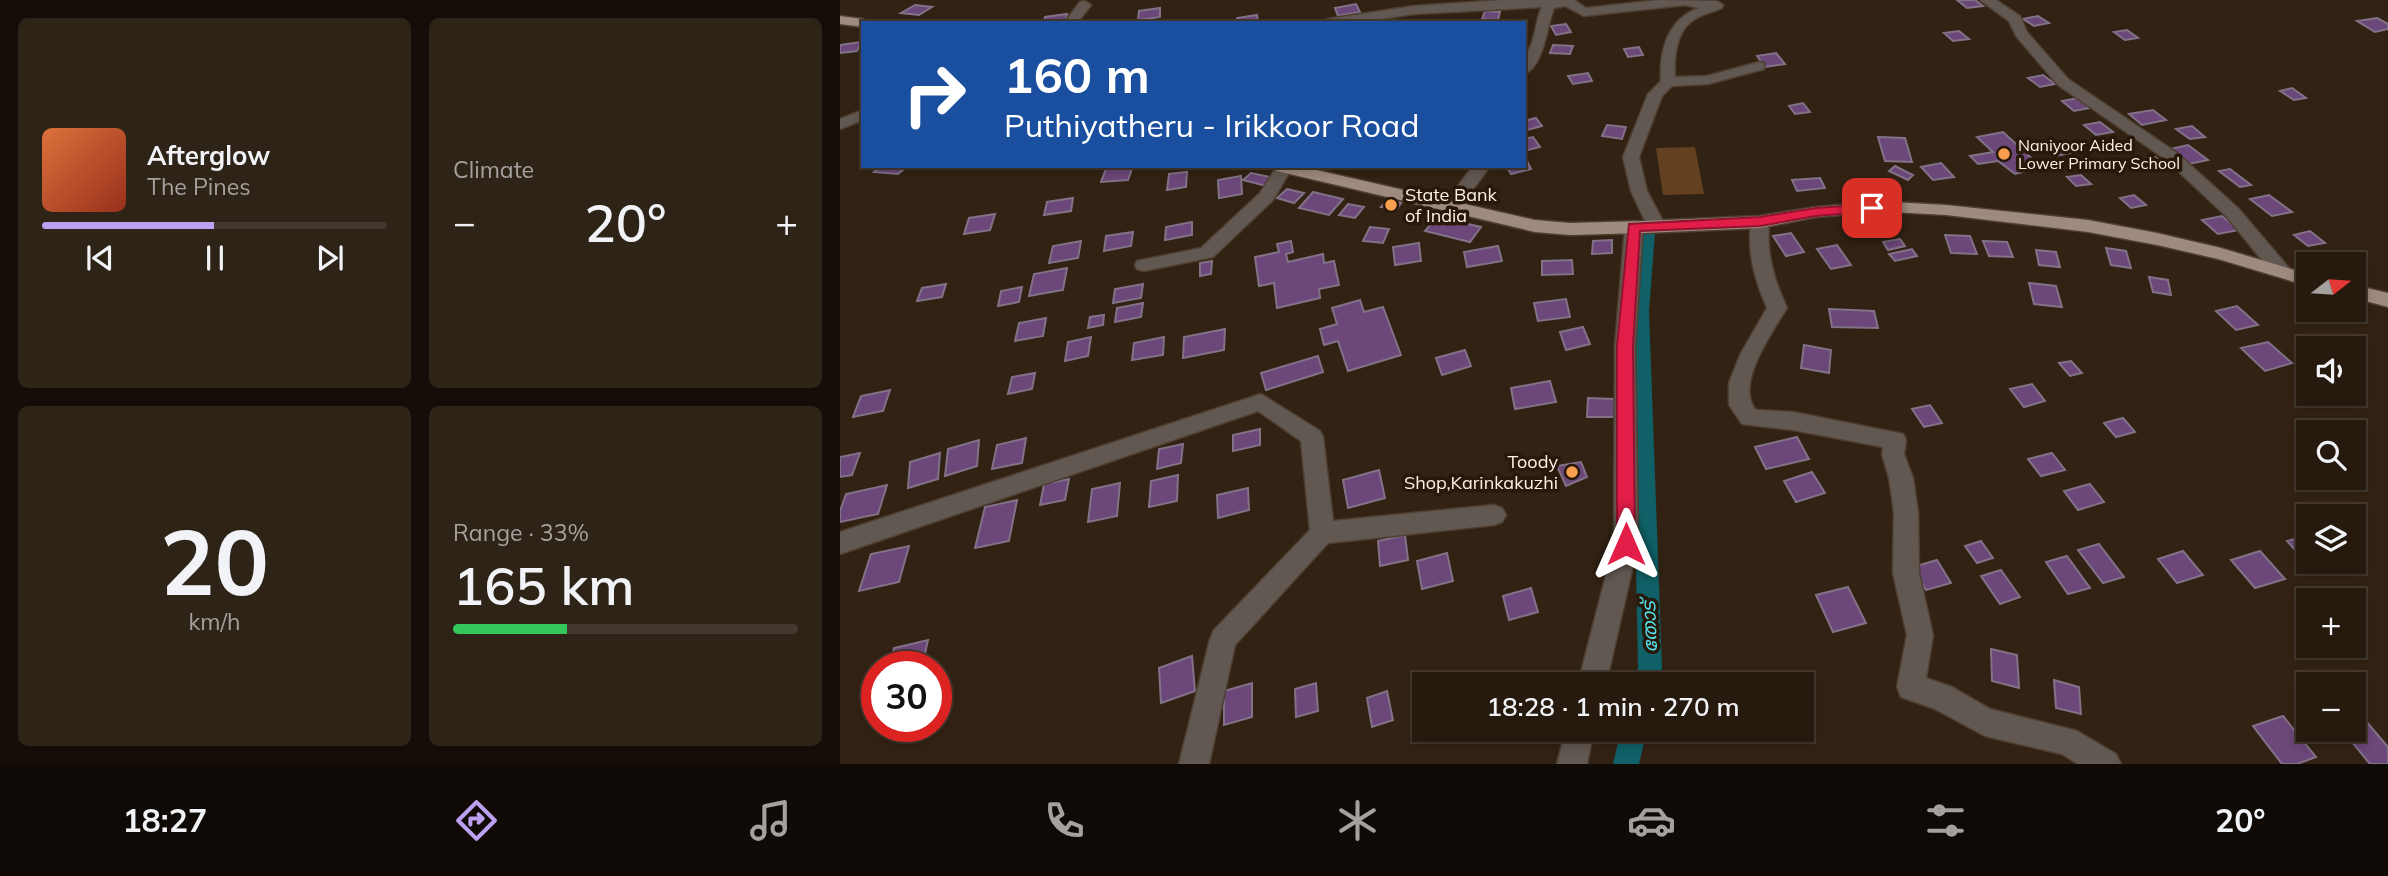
<!DOCTYPE html>
<meta charset="utf-8">
<style>
:root{--surface:#261a0e;--page:#2e2317;--text:#f1f3f6;--muted:#a4a19e;--line:#42382e;--accent:#bca0f2}
body{margin:0;font-family:Mulish,"Noto Sans Malayalam",sans-serif;background:var(--page);color:var(--text);height:100vh;display:flex;flex-direction:column;font-size:26px;white-space:nowrap}
*{box-sizing:border-box;margin:0}
p{font-size:23px;color:var(--muted)}
.icon{flex:none;width:38px;height:38px;fill:none;stroke:currentColor;stroke-width:2;stroke-linecap:round;stroke-linejoin:round}
.map{position:relative;flex:1;overflow:hidden}
.details{display:flex;flex-direction:column;gap:18px;padding:18px;background:#150e08;width:840px}
.details>*{flex:none}
.hud{position:absolute;left:21px;top:21px;width:665px;height:147px;border-radius:0px;box-shadow:0 4px 10px #0003,0 0 0 2px var(--line);background:#1a4fa0;color:#fff;overflow:hidden}
.needle{width:46px;rotate:73deg}
.buttons{position:absolute;left:1456px;top:252px;display:grid;gap:14px}
.buttons a{display:grid;place-items:center;width:70px;height:70px;border-radius:0px;background:var(--surface);box-shadow:0 4px 10px #0003,0 0 0 2px var(--line);font-size:35px}
.speed{position:absolute;left:21px;top:651px;display:flex;gap:14px;font-size:35px;font-weight:700;text-align:center}
.speed>*{display:grid;place-content:center;width:91px;height:91px;border-radius:50%;background:var(--surface);box-shadow:0 4px 10px #0003,0 0 0 2px var(--line);line-height:1}
.speed .limit{border:10px solid #d22;background:#fff;color:#111}
.pin{position:absolute;display:grid;place-items:center;width:60px;height:60px;color:#fff;margin:-30px;border-radius:14px;box-shadow:0 4px 10px #0006}
.me{position:absolute;width:77px;margin:-38px;rotate:0deg;stroke-linejoin:round;filter:drop-shadow(0 0 5px #0008)}
.turn{display:flex;align-items:center;gap:24px;height:147px;padding:0 28px;font-size:32px}
.turn .icon{width:91px;height:91px;stroke-width:2.5}
.turn b{display:block;font-size:49px;line-height:60px}
.big{font-size:52px;font-weight:600;line-height:1.1}
.details .tile{flex:1;display:flex;flex-direction:column;justify-content:center;gap:10px;min-width:0;padding:0 24px;border-radius:10px;background:var(--page)}
.details .dial{align-items:center;gap:0}
.dial b{font-size:91px;line-height:1}
.song{display:flex;align-items:center;gap:21px}
.cover{width:84px;height:84px;border-radius:10px;background:linear-gradient(135deg,hsl(20 70% 55%),hsl(10 70% 35%))}
.played{height:7px;border-radius:4px;background:linear-gradient(90deg,var(--accent) 50%,var(--line) 50%)}
.keys{display:flex;justify-content:space-around;direction:ltr}
.heat{display:flex;justify-content:space-between;align-items:center;font-size:38px;direction:ltr}
.charge{height:10px;border-radius:5px;background:linear-gradient(90deg,#34c759 33%,var(--line) 0)}
.details .tiles{flex:1;display:grid;gap:18px;grid-template-columns:repeat(2,1fr)}
.trip{position:absolute;left:572px;top:672px;width:402px;height:70px;border-radius:0px;background:var(--surface);box-shadow:0 4px 10px #0003,0 0 0 2px var(--line);font-weight:600;line-height:70px;text-align:center}
.dock{display:flex;height:112px;justify-content:space-around;align-items:center;background:#0f0a06;color:var(--muted)}
.dock .icon{width:49px;height:49px}
.dock .current{color:var(--accent)}
.dock b{font-size:32px;color:var(--text)}
main{display:flex;flex:1;min-height:0}
.map>svg:first-child{display:block}
.green{fill:#634120}
.lines{fill:none;stroke-linecap:round;stroke-linejoin:round}
.canal{fill:#0f6167;fill-rule:evenodd}
.building{fill:#6c4779;stroke:#817287;stroke-width:2}
.minor-casing{stroke:#4e3f31;stroke-width:3}
.major-casing{stroke:#4e3f31;stroke-width:3}
.minor{fill:#625852;fill-rule:evenodd}
.major{fill:#9e8a7e;fill-rule:evenodd}
.route{fill:#e11d48;stroke:#92132f;stroke-width:2}
.poi-dot{fill:#fa9f4f;stroke:#281809;stroke-width:2.5}
.labels{text-anchor:middle;stroke-width:7;stroke-linejoin:round;paint-order:stroke}
.far-poi-label{font-size:16px;fill:#fdf2e8;stroke:#281809;text-anchor:start}
.poi-label{font-size:18px;fill:#fdf2e8;stroke:#281809;text-anchor:start}
.water-label{font-size:19px;font-style:italic;fill:#53e1ed;stroke:#281809}
</style>
<main>
<section class="details">
<div class="tiles">
<div class="tile">
<div class="song"><i class="cover"></i><div><b>Afterglow</b><p>The Pines</p></div></div>
<div class="played"></div>
<div class="keys"><svg class="icon" aria-label="previous" viewBox="0 0 24 24"><path d="M18 5L8 12l10 7zM5 5v14"/></svg><svg class="icon" aria-label="pause" viewBox="0 0 24 24"><path d="M8 5v14M16 5v14"/></svg><svg class="icon" aria-label="next" viewBox="0 0 24 24"><path d="M6 5l10 7-10 7zM19 5v14"/></svg></div>
</div>
<div class="tile"><p>Climate</p>
<div class="heat"><a>−</a><b class="big">20°</b><a>+</a></div>
</div>
<div class="tile dial"><b>20</b><p>km/h</p></div>
<div class="tile"><p>Range · 33%</p><b class="big">165 km</b><div class="charge"></div></div>
</div>
</section>
<div class="map">
<svg width="1548" height="764" viewBox="0 0 1548 764">
<rect width="100%" height="100%" fill="#322213"/>
<!-- green -->
<path class="green" d="M 855,147 L 864,194 L 823,195 L 816,148 Z"/>
<g class="lines">
<!-- canal -->
<path class="canal" d="M 807,228 L 815,233 L 809,311 L 822,668 L 818,684 L 794,684 L 798,668 L 791,311 L 799,233 Z
M 781,730 L 807,730 L 799,764 L 773,764 Z"/>
</g>
<!-- building -->
<path class="building" d="M 1117,0 L 1135,0 L 1143,6 L 1127,8 Z
M 516,4 L 520,12 L 498,16 L 495,8 Z
M 75,5 L 92,7 L 79,15 L 61,13 Z
M 320,8 L 320,17 L 298,20 L 299,11 Z
M 645,11 L 660,12 L 658,20 L 642,19 Z
M 227,14 L 225,23 L 204,23 L 205,17 Z
M 417,15 L 418,22 L 397,23 L 397,18 Z
M 1198,16 L 1209,23 L 1194,26 L 1183,19 Z
M 1537,18 L 1548,24 L 1548,29 L 1535,32 L 1517,21 Z
M 726,24 L 731,32 L 716,35 L 711,26 Z
M 1287,30 L 1298,38 L 1285,40 L 1274,32 Z
M 1119,31 L 1129,39 L 1113,41 L 1104,33 Z
M 21,42 L 17,51 L 0,53 L 0,45 Z
M 713,45 L 733,46 L 730,54 L 710,53 Z
M 799,47 L 803,55 L 788,57 L 784,49 Z
M 936,53 L 945,64 L 925,67 L 917,56 Z
M 748,73 L 752,81 L 733,84 L 728,76 Z
M 1203,75 L 1215,84 L 1200,87 L 1188,78 Z
M 1452,88 L 1466,98 L 1454,100 L 1440,91 Z
M 1238,98 L 1250,108 L 1234,111 L 1222,101 Z
M 963,103 L 970,112 L 955,114 L 949,106 Z
M 1313,110 L 1326,120 L 1302,125 L 1289,114 Z
M 696,118 L 702,126 L 684,131 L 684,121 Z
M 1260,122 L 1273,132 L 1256,135 L 1244,125 Z
M 767,125 L 786,127 L 782,139 L 762,136 Z
M 1352,126 L 1365,137 L 1350,139 L 1336,129 Z
M 1163,132 L 1201,167 L 1175,174 L 1158,161 L 1138,164 L 1130,156 L 1153,152 L 1137,137 Z
M 693,137 L 700,147 L 684,151 L 684,139 Z
M 1038,137 L 1065,138 L 1072,162 L 1045,161 Z
M 1220,144 L 1230,153 L 1216,156 L 1206,146 Z
M 1348,145 L 1368,160 L 1349,164 L 1330,149 Z
M 685,157 L 691,169 L 671,174 L 666,166 L 684,166 Z
M 1315,157 L 1327,166 L 1309,170 L 1297,160 Z
M 1101,163 L 1114,177 L 1093,180 L 1081,167 Z
M 41,166 L 68,166 L 58,174 L 34,172 Z
M 267,166 L 293,166 L 288,180 L 261,182 Z
M 1055,166 L 1073,175 L 1068,180 L 1049,171 Z
M 1390,169 L 1411,185 L 1400,187 L 1379,171 Z
M 347,172 L 346,187 L 327,190 L 329,174 Z
M 411,173 L 434,178 L 426,186 L 403,180 Z
M 1241,175 L 1251,184 L 1236,186 L 1227,177 Z
M 401,176 L 402,194 L 379,198 L 378,180 Z
M 980,178 L 985,188 L 957,191 L 952,180 Z
M 447,189 L 464,193 L 454,203 L 437,198 Z
M 473,192 L 503,199 L 489,215 L 459,208 Z
M 1294,195 L 1306,205 L 1291,208 L 1280,198 Z
M 1429,195 L 1452,212 L 1432,216 L 1410,199 Z
M 233,198 L 231,211 L 204,215 L 207,202 Z
M 548,199 L 561,203 L 557,209 L 541,207 Z
M 508,204 L 524,207 L 515,218 L 499,215 Z
M 155,214 L 150,230 L 124,234 L 129,218 Z
M 1382,216 L 1399,230 L 1378,234 L 1362,220 Z
M 597,217 L 641,227 L 630,242 L 585,231 Z
M 352,222 L 352,235 L 325,240 L 326,227 Z
M 530,227 L 549,229 L 543,243 L 523,241 Z
M 1470,231 L 1485,243 L 1468,246 L 1454,235 Z
M 293,232 L 291,246 L 264,251 L 266,236 Z
M 951,233 L 964,252 L 946,256 L 933,236 Z
M 1105,235 L 1130,236 L 1137,254 L 1111,253 Z
M 1060,239 L 1065,246 L 1048,250 L 1043,242 Z
M 772,240 L 772,253 L 752,254 L 753,241 Z
M 241,241 L 238,258 L 209,263 L 213,246 Z
M 451,241 L 453,252 L 446,254 L 448,262 L 483,254 L 484,263 L 494,261 L 499,285 L 479,289 L 480,298 L 437,308 L 434,283 L 419,286 L 415,257 L 439,252 L 437,244 Z
M 1143,241 L 1167,242 L 1173,257 L 1149,256 Z
M 579,243 L 581,261 L 555,265 L 553,247 Z
M 997,245 L 1011,265 L 991,269 L 977,249 Z
M 658,246 L 662,261 L 627,267 L 624,252 Z
M 1266,248 L 1286,251 L 1291,268 L 1271,265 Z
M 1072,249 L 1077,256 L 1055,261 L 1049,254 Z
M 1196,250 L 1216,252 L 1220,267 L 1199,265 Z
M 732,260 L 733,274 L 702,275 L 702,261 Z
M 372,261 L 371,274 L 360,276 L 360,263 Z
M 227,268 L 223,290 L 189,296 L 194,274 Z
M 1309,277 L 1328,280 L 1331,295 L 1313,292 Z
M 1189,283 L 1216,286 L 1222,307 L 1194,304 Z
M 106,284 L 102,297 L 77,301 L 82,288 Z
M 303,284 L 301,298 L 273,303 L 275,289 Z
M 182,287 L 179,302 L 158,306 L 161,291 Z
M 726,299 L 730,317 L 698,321 L 694,303 Z
M 520,300 L 524,312 L 543,307 L 561,355 L 508,371 L 498,341 L 484,345 L 480,329 L 497,324 L 492,308 Z
M 303,303 L 301,317 L 275,322 L 277,308 Z
M 1397,306 L 1418,325 L 1396,330 L 1376,311 Z
M 989,309 L 1034,311 L 1038,328 L 992,327 Z
M 264,315 L 263,325 L 248,328 L 250,317 Z
M 206,318 L 203,336 L 175,341 L 179,323 Z
M 743,327 L 750,344 L 726,350 L 720,332 Z
M 385,329 L 384,350 L 343,358 L 344,337 Z
M 251,337 L 248,356 L 225,361 L 228,342 Z
M 324,337 L 323,355 L 292,360 L 294,343 Z
M 1428,342 L 1452,363 L 1425,371 L 1401,348 Z
M 964,345 L 991,350 L 989,373 L 961,368 Z
M 625,350 L 631,366 L 602,375 L 596,358 Z
M 478,356 L 483,372 L 426,390 L 421,373 Z
M 1231,361 L 1242,373 L 1230,376 L 1219,363 Z
M 195,373 L 192,389 L 168,394 L 172,377 Z
M 710,381 L 716,402 L 675,409 L 671,388 Z
M 1192,384 L 1205,401 L 1184,407 L 1170,389 Z
M 50,390 L 43,411 L 13,417 L 21,396 Z
M 748,398 L 774,399 L 774,417 L 747,417 Z
M 1090,405 L 1102,423 L 1084,427 L 1072,409 Z
M 1283,418 L 1295,432 L 1276,437 L 1264,423 Z
M 420,429 L 420,445 L 393,451 L 393,435 Z
M 957,437 L 969,459 L 926,469 L 915,447 Z
M 186,438 L 182,463 L 152,469 L 157,445 Z
M 139,440 L 137,466 L 105,476 L 108,449 Z
M 343,444 L 341,463 L 317,469 L 319,449 Z
M 20,453 L 12,475 L 0,477 L 0,457 Z
M 100,453 L 98,479 L 68,488 L 70,462 Z
M 1212,453 L 1225,470 L 1201,476 L 1188,459 Z
M 741,462 L 747,477 L 726,486 L 717,466 Z
M 539,470 L 545,498 L 508,508 L 503,480 Z
M 972,472 L 985,493 L 956,502 L 944,481 Z
M 338,475 L 337,501 L 309,507 L 311,481 Z
M 229,479 L 225,500 L 200,505 L 204,484 Z
M 280,483 L 277,516 L 248,522 L 252,489 Z
M 1250,484 L 1264,502 L 1238,510 L 1224,491 Z
M 47,485 L 38,514 L 0,522 L 0,511 L 6,494 Z
M 408,488 L 409,510 L 378,518 L 377,495 Z
M 177,500 L 169,541 L 135,548 L 145,507 Z
M 565,535 L 568,560 L 540,566 L 538,541 Z
M 1466,536 L 1468,562 L 1490,562 L 1494,566 L 1475,572 L 1447,541 Z
M 1141,541 L 1153,558 L 1137,563 L 1125,546 Z
M 1259,544 L 1284,577 L 1263,583 L 1238,550 Z
M 69,546 L 59,582 L 19,591 L 31,554 Z
M 1343,551 L 1363,575 L 1337,583 L 1318,559 Z
M 1420,551 L 1445,579 L 1415,588 L 1391,560 Z
M 607,553 L 613,581 L 582,589 L 577,561 Z
M 1227,556 L 1250,588 L 1228,594 L 1206,562 Z
M 1097,560 L 1111,583 L 1086,590 L 1073,567 Z
M 1161,570 L 1180,597 L 1160,604 L 1141,576 Z
M 1008,587 L 1026,623 L 993,632 L 976,595 Z
M 691,588 L 698,612 L 669,620 L 663,596 Z
M 88,640 L 82,667 L 50,667 L 54,648 Z
M 1151,649 L 1177,655 L 1179,688 L 1152,681 Z
M 352,656 L 355,691 L 321,703 L 319,668 Z
M 1214,680 L 1239,687 L 1241,714 L 1216,708 Z
M 412,683 L 412,717 L 384,725 L 384,691 Z
M 476,683 L 478,711 L 456,717 L 455,689 Z
M 547,691 L 553,720 L 532,727 L 527,698 Z
M 1514,707 L 1548,747 L 1548,764 L 1530,764 L 1502,730 L 1514,730 Z
M 1443,716 L 1476,757 L 1457,764 L 1442,764 L 1413,726 Z"/>
<g class="lines">
<defs>
<path id="minor" d="M 663,0 L 734,0 L 746,8 L 819,0 L 877,1 L 883,5 L 882,8 C 873,12 863,14 855,19 C 836,30 834,58 835,77 L 867,76 L 919,62 L 924,63 L 924,69 L 868,84 L 832,86 L 822,96 L 799,157 L 807,191 L 825,225 L 822,229 L 816,231 L 807,225 L 791,191 L 783,157 L 808,94 L 821,81 C 819,50 828,19 859,8 L 845,5 L 744,16 L 725,6 L 714,8 C 707,25 704,67 684,74 C 684,52 690,53 694,35 C 697,25 697,17 702,7 L 574,14 L 516,23 L 482,23 L 488,19 L 574,6 Z
M 1140,0 L 1156,0 L 1180,16 L 1187,32 L 1228,79 L 1337,153 L 1398,208 L 1449,268 L 1451,272 L 1449,276 L 1435,276 L 1386,216 L 1325,159 L 1218,85 L 1176,36 L 1169,21 Z
M 245,1 L 251,5 L 237,23 L 224,23 L 240,2 Z
M 23,110 L 23,120 L 0,129 L 0,119 Z
M 437,166 L 452,168 L 433,200 L 373,257 L 304,271 L 297,269 L 295,265 L 297,261 L 361,248 L 420,193 Z
M 633,166 L 650,166 L 618,210 L 606,210 L 603,206 Z
M 920,216 L 929,222 C 926,253 934,280 947,308 C 933,331 894,385 916,410 L 953,412 L 1063,434 L 1066,440 L 1064,454 L 1073,478 L 1078,512 L 1079,573 L 1093,635 L 1086,678 L 1112,687 L 1150,709 L 1237,731 L 1276,754 L 1281,764 L 1238,764 L 1222,754 L 1145,736 L 1095,709 L 1061,697 L 1057,687 L 1067,635 L 1053,573 L 1054,512 L 1049,478 L 1042,454 L 1043,447 L 953,430 L 902,424 L 889,405 L 889,383 L 900,355 L 927,308 C 915,280 907,253 911,222 Z
M 794,221 L 803,227 L 795,346 L 798,544 L 766,684 L 738,684 L 774,544 L 775,346 L 785,227 Z
M 421,394 L 480,431 L 483,437 L 493,521 L 654,505 L 662,508 L 666,515 L 662,522 L 654,525 L 488,543 L 395,645 L 369,764 L 339,764 L 370,639 L 374,630 L 470,530 L 461,441 L 418,411 L 0,554 L 0,532 Z
M 726,730 L 754,730 L 747,764 L 717,764 Z"/>
<path id="major" d="M 0,16 L 23,19 L 29,23 L 23,23 L 23,27 L 0,24 Z
M 429,166 L 459,166 L 695,220 L 730,223 L 804,221 L 920,216 L 976,207 L 1013,204 L 1052,202 L 1106,205 L 1248,220 L 1317,233 L 1381,248 L 1468,274 L 1468,286 L 1378,259 L 1317,245 L 1248,232 L 1106,215 L 1052,212 L 1013,214 L 976,217 L 920,228 L 804,233 L 730,235 L 695,232 L 437,171 Z
M 1514,285 L 1548,293 L 1548,307 L 1514,298 Z"/>
</defs>
<!-- minor casing -->
<use href="#minor" class="minor-casing"/>
<!-- major casing -->
<use href="#major" class="major-casing"/>
<!-- minor -->
<use href="#minor" class="minor"/>
<!-- major -->
<use href="#major" class="major"/>
</g>
<!-- route -->
<path class="route" d="M 1032,204 L 1039,208 L 1037,211 L 976,216 L 920,226 L 800,231 L 793,346 L 795,544 L 792,550 L 786,552 L 779,550 L 777,544 L 777,346 L 789,224 L 920,217 L 976,208 Z"/>
<!-- markers -->
<g class="poi-dot">
<circle cx="1164" cy="154" r="7"/>
<circle cx="551" cy="205" r="7"/>
<circle cx="732" cy="472" r="7"/>
</g>
<g class="labels">
<!-- far-poi labels -->
<g class="far-poi-label">
<text x="1178" y="151">Naniyoor Aided<tspan x="1178" dy="18">Lower Primary School</tspan></text>
</g>
<!-- poi labels -->
<g class="poi-label">
<text x="565" y="201">State Bank<tspan x="565" dy="21">of India</tspan></text>
<text x="718" y="468" text-anchor="end">Toody<tspan x="718" dy="21">Shop,Karinkakuzhi</tspan></text>
</g>
<!-- water labels -->
<g class="water-label">
<text transform="translate(809 627) rotate(-92)" y="7">തോട്</text>
</g>
</g>
</svg>
<div class="buttons">
<a><svg class="needle" viewBox="-14 -14 28 28"><path d="M0-13l5 13h-10z" fill="#e53935"/><path d="M0 13l5-13h-10z" fill="#a4a19e"/></svg></a>
<a><svg class="icon" aria-label="sound" viewBox="0 0 24 24"><path d="M4 9h4l5-4v14l-5-4H4zM17 9q2 3 0 6"/></svg></a>
<a><svg class="icon" aria-label="search" viewBox="0 0 24 24"><circle cx="10" cy="10" r="6"/><path d="M15 15l6 6"/></svg></a>
<a><svg class="icon" aria-label="layers" viewBox="0 0 24 24"><path d="M12 4l9 5-9 5-9-5zM3 14l9 5 9-5"/></svg></a>
<a>+</a>
<a>−</a>
</div>
<div class="speed"><div class="limit">30</div></div>
<div class="pin" style="left:1032px;top:208px;background:#d93025"><svg class="icon" aria-label="arrive" viewBox="0 0 24 24"><path d="M6 21V4h12l-3 4 3 4H6"/></svg></div>
<svg class="me" style="left:786px;top:544px" viewBox="-20 -20 40 40"><path d="M0-17L14 15 0 8-14 15z" fill="#e11d48" stroke="#fff" stroke-width="4"/></svg>
<div class="trip">18:28 · 1 min · 270 m</div>
<div class="hud">
<div class="turn"><svg class="icon" aria-label="right" viewBox="0 0 24 24"><path d="M7 20v-9h11M14 6l5 5-5 5"/></svg><div><b>160 m</b>Puthiyatheru - Irikkoor Road</div></div>
</div>
</div>
</main>
<nav class="dock">
<b>18:27</b>
<svg class="icon current" aria-label="directions" viewBox="0 0 24 24"><path d="M12 3l9 9-9 9-9-9zM9 14v-3h6M13 9l2 2-2 2"/></svg>
<svg class="icon" aria-label="music" viewBox="0 0 24 24"><path d="M9 18V5l10-2v13"/><circle cx="6" cy="18" r="3"/><circle cx="16" cy="16" r="3"/></svg>
<svg class="icon" aria-label="phone" viewBox="0 0 24 24"><path d="M5 4h4l2 5-3 2q2 4 5 5l2-3 5 2v4C11 20 4 13 5 4z"/></svg>
<svg class="icon" aria-label="climate" viewBox="0 0 24 24"><path d="M12 3v18M4 7l16 10M4 17L20 7"/></svg>
<svg class="icon" aria-label="car" viewBox="0 0 24 24"><path d="M5 17H2v-5l4-1 3-4h7l3 4 3 1v5h-3M9 17h6M6 11h13"/><circle cx="7" cy="17" r="2"/><circle cx="17" cy="17" r="2"/></svg>
<svg class="icon" aria-label="filters" viewBox="0 0 24 24"><path d="M4 7h16M4 17h16"/><circle cx="9" cy="7" r="2"/><circle cx="15" cy="17" r="2"/></svg>
<b>20°</b>
</nav>
